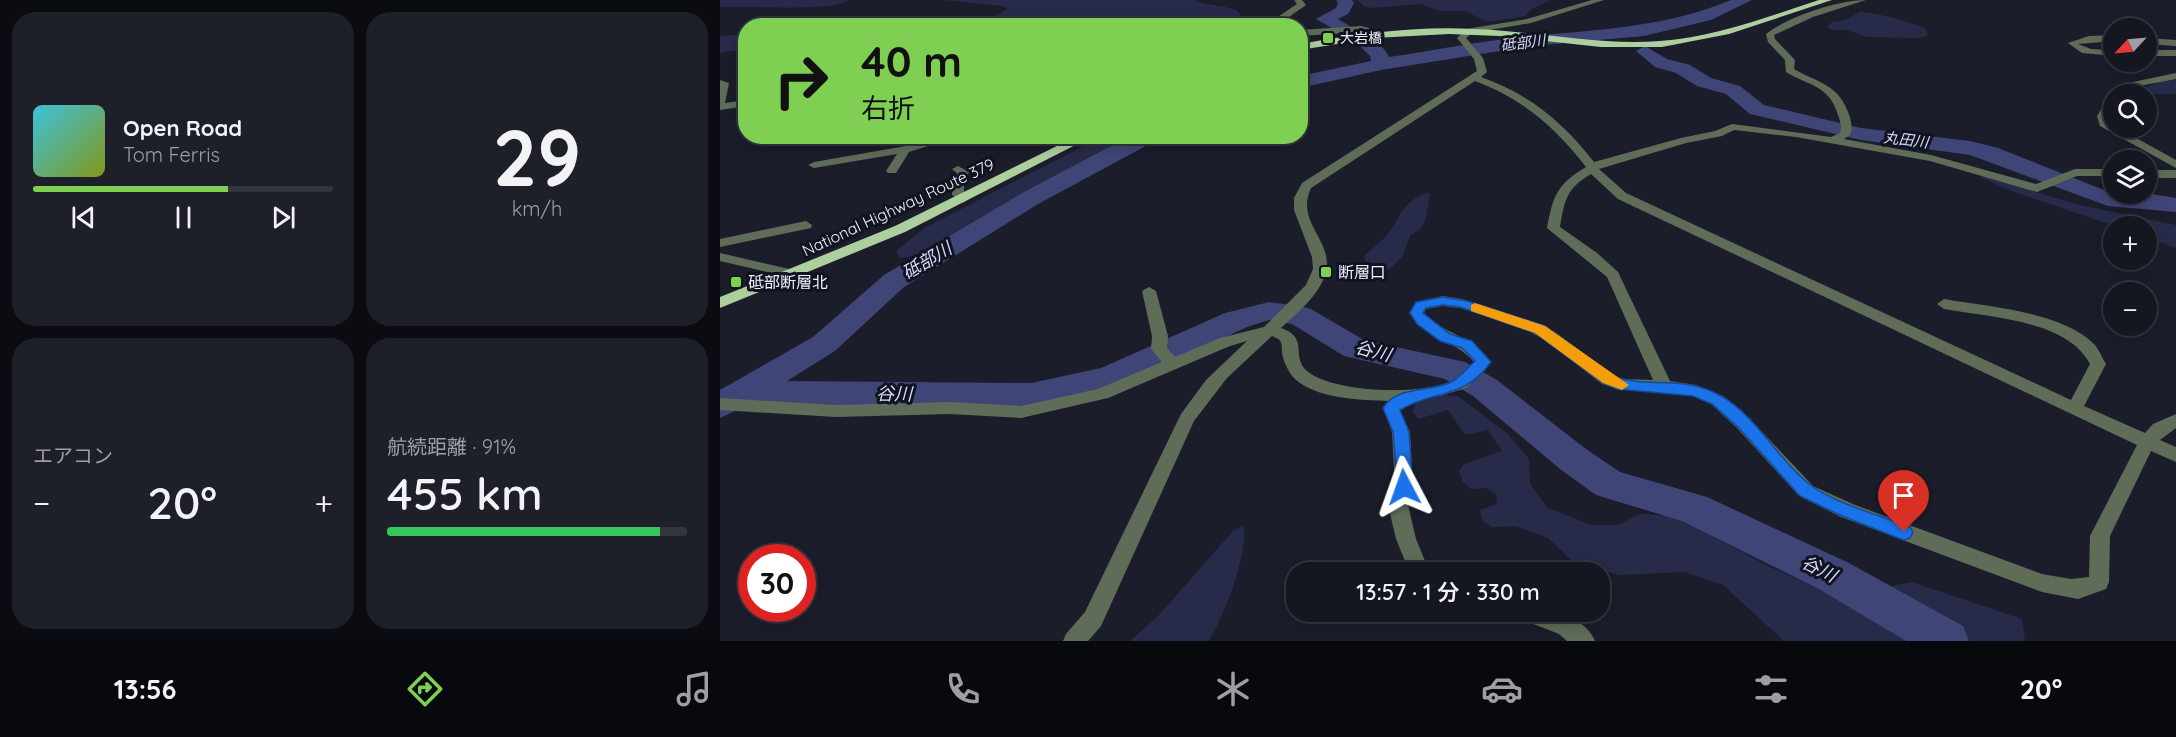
<!DOCTYPE html>
<html lang="ja">
<meta charset="utf-8">
<style>
:root{--surface:#141620;--page:#1d1f29;--text:#f1f3f6;--muted:#9d9fa5;--line:#33353e;--accent:#7fd052}
body{margin:0;font-family:Quicksand,"Noto Sans JP",sans-serif;background:var(--page);color:var(--text);height:100vh;display:flex;flex-direction:column;font-size:22px;white-space:nowrap}
*{box-sizing:border-box;margin:0}
p{font-size:20px;color:var(--muted)}
.icon{flex:none;width:33px;height:33px;fill:none;stroke:currentColor;stroke-width:2;stroke-linecap:round;stroke-linejoin:round}
.map{position:relative;flex:1;overflow:hidden}
.sheet{display:flex;flex-direction:column;gap:12px;padding:12px;background:#0b0c12;width:720px}
.sheet>*{flex:none}
.banner{position:absolute;left:18px;top:18px;width:570px;height:126px;border-radius:24px;box-shadow:0 3px 15px #0003,0 0 0 2px var(--line);background:#7fd052;color:#111;overflow:hidden}
.needle{width:39px;rotate:244deg}
.buttons{position:absolute;left:1383px;top:18px;display:grid;gap:12px}
.buttons a{display:grid;place-items:center;width:54px;height:54px;border-radius:50%;background:var(--surface);box-shadow:0 3px 15px #0003,0 0 0 2px var(--line);font-size:30px}
.speed{position:absolute;left:18px;top:544px;display:flex;gap:12px;font-size:30px;font-weight:700;text-align:center}
.speed>*{display:grid;place-content:center;width:78px;height:78px;border-radius:50%;background:var(--surface);box-shadow:0 3px 15px #0003,0 0 0 2px var(--line);line-height:1}
.speed .limit{border:9px solid #d22;background:#fff;color:#111}
.pin{position:absolute;display:grid;place-items:center;width:51px;height:51px;color:#fff;margin:-62px -26px;border-radius:50% 50% 50% 0;rotate:-45deg;box-shadow:0 0 6px #0007}
.pin .icon{rotate:45deg}
.me{position:absolute;width:66px;margin:-33px;rotate:356deg;stroke-linejoin:round;filter:drop-shadow(0 0 4px #0008)}
.turn{display:flex;align-items:center;gap:21px;height:126px;padding:0 24px;font-size:27px}
.turn .icon{width:78px;height:78px;stroke-width:2.5}
.turn b{display:block;font-size:42px;line-height:51px}
.big{font-size:45px;font-weight:600;line-height:1.1}
.sheet .widget{flex:1;display:flex;flex-direction:column;justify-content:center;gap:9px;min-width:0;padding:0 21px;border-radius:24px;background:var(--page)}
.sheet .dial{align-items:center;gap:0}
.dial b{font-size:78px;line-height:1}
.song{display:flex;align-items:center;gap:18px}
.cover{width:72px;height:72px;border-radius:9px;background:linear-gradient(135deg,hsl(190 70% 55%),hsl(70 70% 35%))}
.played{height:6px;border-radius:3px;background:linear-gradient(90deg,var(--accent) 65%,var(--line) 65%)}
.keys{display:flex;justify-content:space-around;direction:ltr}
.heat{display:flex;justify-content:space-between;align-items:center;font-size:33px;direction:ltr}
.charge{height:9px;border-radius:4px;background:linear-gradient(90deg,#34c759 91%,var(--line) 0)}
.sheet .tiles{flex:1;display:grid;gap:12px;grid-template-columns:repeat(2,1fr)}
.trip{position:absolute;left:566px;top:562px;width:324px;height:60px;border-radius:24px;background:var(--surface);box-shadow:0 3px 15px #0003,0 0 0 2px var(--line);font-weight:600;line-height:60px;text-align:center}
.tab-bar{display:flex;height:96px;justify-content:space-around;align-items:center;background:#08090d;color:var(--muted)}
.tab-bar .icon{width:42px;height:42px}
.tab-bar .selected{color:var(--accent)}
.tab-bar b{font-size:27px;color:var(--text)}
main{display:flex;flex:1;min-height:0}
.map>svg:first-child{display:block}
.green{fill:#272b49}
.lines{fill:none;stroke-linecap:round;stroke-linejoin:round}
.river{fill:#3f4576;fill-rule:evenodd}
.minor{fill:#5f6d58;fill-rule:evenodd}
.trunk{fill:#adcf9e;fill-rule:evenodd}
.route{fill:#1a73e8;stroke:#114b97;stroke-width:1.5}
.slow{fill:#f59e0b}
.poi-dot{fill:#7fd052;stroke:#121321;stroke-width:2}
.labels{text-anchor:middle;stroke-width:6;stroke-linejoin:round;paint-order:stroke}
.far-poi-label{font-size:14px;fill:#eef0fa;stroke:#121321;text-anchor:start}
.far-water-label{font-size:15px;font-style:italic;fill:#d4dafa;stroke:#121321}
.street-label{font-size:16px;fill:#eef0fa;stroke:#121321}
.poi-label{font-size:16px;fill:#eef0fa;stroke:#121321;text-anchor:start}
.water-label{font-size:18px;font-style:italic;fill:#d4dafa;stroke:#121321}
</style>
<main>
<section class="sheet">
<div class="tiles">
<div class="widget">
<div class="song"><i class="cover"></i><div><b>Open Road</b><p>Tom Ferris</p></div></div>
<div class="played"></div>
<div class="keys"><svg class="icon" aria-label="previous" viewBox="0 0 24 24"><path d="M18 5L8 12l10 7zM5 5v14"/></svg><svg class="icon" aria-label="pause" viewBox="0 0 24 24"><path d="M8 5v14M16 5v14"/></svg><svg class="icon" aria-label="next" viewBox="0 0 24 24"><path d="M6 5l10 7-10 7zM19 5v14"/></svg></div>
</div>
<div class="widget dial"><b>29</b><p>km/h</p></div>
<div class="widget"><p>エアコン</p>
<div class="heat"><a>−</a><b class="big">20°</b><a>+</a></div>
</div>
<div class="widget"><p>航続距離 · 91%</p><b class="big">455 km</b><div class="charge"></div></div>
</div>
</section>
<div class="map">
<svg width="1456" height="641" viewBox="0 0 1456 641">
<rect width="100%" height="100%" fill="#1b1d2b"/>
<!-- green -->
<path class="green" d="M 0,0 L 129,0 C 107,13 29,5 0,7 Z
M 222,0 L 475,0 C 489,7 507,4 519,12 L 522,23 L 248,25 L 269,19 L 287,9 L 282,6 Z
M 637,0 L 830,0 L 810,10 L 806,16 L 767,22 L 745,11 L 720,11 L 700,4 L 652,8 L 644,6 Z
M 1139,12 C 1155,12 1190,22 1205,28 L 1208,35 L 1199,38 L 1147,37 L 1127,30 L 1112,30 L 1107,27 L 1112,22 L 1126,20 Z
M 166,19 L 177,21 L 176,25 L 86,25 Z
M 25,34 L 25,49 L 0,53 L 0,36 Z
M 1456,80 L 1456,94 L 1408,94 L 1442,81 Z
M 383,136 L 413,137 L 225,241 L 193,256 L 180,258 L 176,251 L 204,228 Z
M 1266,176 L 1355,204 L 1456,225 L 1456,248 L 1427,237 L 1426,226 L 1395,226 L 1291,191 L 1260,177 Z
M 708,192 L 710,194 L 706,218 L 700,229 L 690,236 L 682,257 L 670,269 L 655,270 L 646,263 L 644,256 C 651,249 659,244 666,236 C 683,215 679,204 708,192 Z
M 721,395 L 738,396 L 787,433 L 809,459 L 810,484 L 827,507 L 871,525 L 898,525 L 920,514 L 955,516 L 1048,566 L 1109,593 L 1147,579 L 1167,587 L 1192,582 L 1302,619 L 1305,641 L 1064,641 L 1003,585 L 965,572 L 899,575 L 852,561 L 828,538 L 796,526 L 772,527 L 762,520 L 760,510 L 777,504 L 776,494 L 766,488 L 751,489 L 743,482 L 739,471 L 744,464 L 782,451 L 768,430 L 745,435 L 728,410 L 698,419 L 693,411 L 696,403 Z
M 524,526 C 527,558 505,613 489,641 L 410,641 L 438,616 L 514,530 Z"/>
<g class="lines">
<!-- river -->
<path class="river" d="M 616,0 L 632,0 L 634,3 L 628,14 L 618,19 L 633,28 L 631,32 L 619,32 L 596,19 L 616,8 L 618,3 Z
M 1011,0 L 1032,0 L 991,20 L 924,36 L 811,46 L 661,70 L 580,88 L 580,76 L 651,61 L 650,56 L 635,41 L 644,36 C 654,38 665,48 669,57 C 717,50 765,40 814,36 C 882,29 947,27 1011,0 Z
M 925,46 L 947,59 L 970,65 L 991,78 L 1020,86 L 1044,105 L 1141,128 L 1250,141 L 1278,148 L 1394,194 L 1426,193 L 1456,198 L 1456,212 L 1388,206 L 1250,155 L 1141,140 L 1030,114 L 1006,94 L 977,86 L 956,73 L 935,67 L 916,51 Z
M 410,136 L 437,136 L 435,141 L 320,203 L 184,287 L 115,351 L 67,381 L 311,383 L 381,368 L 505,313 L 549,302 L 580,306 L 591,309 L 644,340 L 745,362 L 777,380 L 866,449 L 900,472 L 987,497 L 1129,563 L 1243,626 L 1249,641 L 1186,641 L 1099,589 L 962,521 L 876,495 L 840,469 L 753,396 L 725,379 L 624,356 L 572,324 L 549,320 L 527,327 L 401,386 L 311,407 L 30,404 L 0,418 L 0,390 L 93,337 L 164,275 L 302,193 Z"/>
<!-- minor -->
<path class="minor" d="M 574,0 L 582,0 L 586,5 L 566,19 L 565,26 L 557,26 L 559,16 L 577,4 Z
M 872,0 L 884,0 L 811,23 L 752,33 L 746,38 L 763,58 L 767,72 L 761,77 C 809,94 843,122 874,162 L 961,138 L 995,131 L 1012,124 L 1111,137 L 1120,133 C 1122,126 1120,121 1118,115 C 1109,85 1089,86 1066,72 L 1065,60 L 1048,42 L 1046,34 C 1067,17 1118,0 1146,0 L 1093,17 L 1054,35 L 1055,39 L 1075,60 L 1074,69 C 1096,82 1118,84 1128,112 C 1131,120 1133,127 1130,135 L 1124,139 L 1211,155 L 1316,184 L 1355,169 L 1394,169 L 1394,176 L 1357,176 L 1317,192 L 1210,161 L 1076,137 L 1014,130 L 1002,136 L 966,143 L 879,169 L 906,193 L 1351,400 L 1370,364 C 1347,320 1269,317 1224,309 L 1217,304 L 1224,299 C 1268,307 1341,311 1374,344 C 1379,349 1382,358 1386,364 L 1364,406 L 1425,433 L 1433,424 L 1456,414 L 1456,428 L 1440,440 L 1456,447 L 1456,462 L 1431,451 L 1390,536 L 1389,582 L 1386,589 L 1358,599 L 1322,592 L 1121,517 L 1079,496 L 1017,428 L 991,404 L 973,396 L 896,389 L 882,384 L 825,340 L 801,327 L 740,308 L 723,306 L 706,309 L 704,313 C 723,334 755,337 771,362 L 746,388 L 720,396 L 695,400 L 680,410 L 690,432 L 693,487 L 688,505 L 696,539 L 710,573 L 690,573 L 676,539 L 668,505 L 675,487 L 672,432 L 663,408 L 669,401 C 641,400 595,399 574,378 C 570,374 564,363 563,357 C 560,346 566,341 552,336 L 507,378 L 474,421 L 381,626 L 368,641 L 343,641 L 346,634 L 365,612 L 461,414 L 486,380 L 527,341 L 510,346 L 388,398 L 301,418 L 230,414 L 116,417 L 0,410 L 0,398 L 116,405 L 230,402 L 301,406 L 378,389 L 442,362 L 431,349 L 432,336 L 422,291 L 429,287 L 436,291 L 448,336 L 447,348 L 455,357 L 500,338 L 544,327 L 586,285 L 593,269 L 592,257 L 574,210 L 574,198 L 582,183 L 757,71 L 754,59 L 737,38 L 746,29 L 807,19 ZM 755,81 C 803,99 835,127 866,167 C 837,184 833,196 827,228 L 887,277 L 933,380 L 903,379 L 894,376 L 835,332 L 811,321 L 742,299 L 723,296 L 696,302 L 689,313 C 705,337 735,340 754,362 C 748,368 741,376 733,380 C 705,396 612,393 587,371 C 570,356 590,338 561,328 C 577,313 601,294 606,271 C 613,240 575,222 591,188 ZM 871,174 L 898,199 L 1417,445 L 1370,536 L 1369,577 L 1351,579 L 1322,574 L 1135,505 L 1093,486 L 1029,418 L 1003,396 L 976,385 L 950,381 L 898,272 L 877,253 L 840,227 C 845,199 846,189 871,174 Z
M 641,26 L 672,34 L 668,37 L 641,32 L 580,36 L 580,30 Z
M 1394,35 L 1394,41 L 1358,44 L 1371,49 L 1394,50 L 1394,56 L 1362,53 L 1348,43 L 1369,36 Z
M 1426,38 L 1456,40 L 1456,46 L 1426,44 Z
M 1426,50 L 1456,50 L 1456,56 L 1426,56 Z
M 1456,73 L 1456,79 L 1419,86 L 1402,94 L 1394,94 L 1394,105 L 1387,116 L 1394,128 L 1398,128 L 1456,160 L 1456,168 L 1380,126 L 1377,116 L 1392,92 L 1413,82 Z
M 0,80 L 9,83 L 5,103 L 26,100 L 26,106 L 0,110 Z
M 199,136 L 210,136 L 208,146 L 189,152 L 176,173 L 168,173 L 166,171 L 177,154 L 94,168 L 88,165 L 94,162 L 197,144 Z
M 238,166 L 249,172 L 244,184 L 244,194 L 249,199 L 243,203 L 232,195 L 232,184 L 237,173 L 232,169 Z
M 1426,170 L 1456,170 L 1456,178 L 1426,178 Z
M 86,221 L 92,225 L 91,228 L 0,247 L 0,239 Z
M 0,253 L 78,271 L 80,274 L 73,278 L 0,261 Z
M 798,612 C 826,612 862,611 875,641 L 847,641 L 839,634 L 801,619 Z"/>
<!-- trunk -->
<path class="trunk" d="M 1099,0 L 1112,0 L 1009,34 L 942,47 L 881,47 L 779,36 L 729,34 L 654,38 L 580,50 L 580,44 C 638,34 695,26 753,29 C 816,31 878,46 940,41 C 995,37 1047,17 1099,0 Z
M 357,136 L 373,136 L 185,232 L 0,308 L 0,297 L 175,226 Z"/>
</g>
<!-- route -->
<path class="route" d="M 723,297 L 747,301 L 825,326 L 893,376 C 927,389 963,374 1001,396 C 1036,415 1061,464 1092,486 C 1116,504 1162,516 1190,527 L 1193,532 L 1190,538 L 1184,540 L 1178,538 L 1122,516 L 1080,496 L 1018,427 L 992,404 L 973,396 L 897,389 L 883,383 L 815,333 L 740,307 L 723,305 L 706,308 L 703,313 L 730,334 L 752,341 L 771,362 C 745,399 714,390 680,410 L 689,432 L 693,487 L 690,492 L 678,492 L 673,432 L 663,408 C 678,384 713,393 733,381 C 741,376 748,367 755,361 L 742,348 L 720,341 L 697,324 L 690,313 L 696,302 Z"/>
<!-- slow -->
<path class="slow" d="M 755,303 L 825,326 L 909,385 L 902,390 L 883,383 L 815,333 L 751,311 L 751,305 Z"/>
<!-- markers -->
<g class="poi-dot">
<rect x="602" y="32" width="12" height="12" rx="3"/>
<rect x="600" y="266" width="12" height="12" rx="3"/>
<rect x="10" y="276" width="12" height="12" rx="3"/>
</g>
<g class="labels">
<!-- far-poi labels -->
<g class="far-poi-label">
<text x="620" y="43">大岩橋</text>
</g>
<!-- far-water labels -->
<g class="far-water-label">
<text transform="translate(803 43) rotate(-7)" y="5">砥部川</text>
<text transform="translate(1186 140) rotate(7)" y="5">丸田川</text>
</g>
<!-- street labels -->
<g class="street-label">
<text transform="translate(178 207) rotate(-25)" y="6">National Highway Route 379</text>
</g>
<!-- poi labels -->
<g class="poi-label">
<text x="618" y="278">断層口</text>
<text x="28" y="288">砥部断層北</text>
</g>
<!-- water labels -->
<g class="water-label">
<text transform="translate(207 261) rotate(-31)" y="6">砥部川</text>
<text transform="translate(653 351) rotate(15)" y="6">谷川</text>
<text transform="translate(174 394) rotate(1)" y="6">谷川</text>
<text transform="translate(1099 569) rotate(27)" y="6">谷川</text>
</g>
</g>
</svg>
<div class="buttons">
<a><svg class="needle" viewBox="-14 -14 28 28"><path d="M0-13l5 13h-10z" fill="#e53935"/><path d="M0 13l5-13h-10z" fill="#9d9fa5"/></svg></a>
<a><svg class="icon" aria-label="search" viewBox="0 0 24 24"><circle cx="10" cy="10" r="6"/><path d="M15 15l6 6"/></svg></a>
<a><svg class="icon" aria-label="layers" viewBox="0 0 24 24"><path d="M12 4l9 5-9 5-9-5zM3 14l9 5 9-5"/></svg></a>
<a>+</a>
<a>−</a>
</div>
<div class="speed"><div class="limit">30</div></div>
<div class="pin" style="left:1184px;top:532px;background:#d93025"><svg class="icon" aria-label="arrive" viewBox="0 0 24 24"><path d="M6 21V4h12l-3 4 3 4H6"/></svg></div>
<svg class="me" style="left:684px;top:487px" viewBox="-20 -20 40 40"><path d="M0-17L14 15 0 8-14 15z" fill="#1a73e8" stroke="#fff" stroke-width="4"/></svg>
<div class="trip">13:57 · 1 分 · 330 m</div>
<div class="banner">
<div class="turn"><svg class="icon" aria-label="right" viewBox="0 0 24 24"><path d="M7 20v-9h11M14 6l5 5-5 5"/></svg><div><b>40 m</b>右折</div></div>
</div>
</div>
</main>
<nav class="tab-bar">
<b>13:56</b>
<svg class="icon selected" aria-label="directions" viewBox="0 0 24 24"><path d="M12 3l9 9-9 9-9-9zM9 14v-3h6M13 9l2 2-2 2"/></svg>
<svg class="icon" aria-label="music" viewBox="0 0 24 24"><path d="M9 18V5l10-2v13"/><circle cx="6" cy="18" r="3"/><circle cx="16" cy="16" r="3"/></svg>
<svg class="icon" aria-label="phone" viewBox="0 0 24 24"><path d="M5 4h4l2 5-3 2q2 4 5 5l2-3 5 2v4C11 20 4 13 5 4z"/></svg>
<svg class="icon" aria-label="climate" viewBox="0 0 24 24"><path d="M12 3v18M4 7l16 10M4 17L20 7"/></svg>
<svg class="icon" aria-label="car" viewBox="0 0 24 24"><path d="M5 17H2v-5l4-1 3-4h7l3 4 3 1v5h-3M9 17h6M6 11h13"/><circle cx="7" cy="17" r="2"/><circle cx="17" cy="17" r="2"/></svg>
<svg class="icon" aria-label="filters" viewBox="0 0 24 24"><path d="M4 7h16M4 17h16"/><circle cx="9" cy="7" r="2"/><circle cx="15" cy="17" r="2"/></svg>
<b>20°</b>
</nav>
